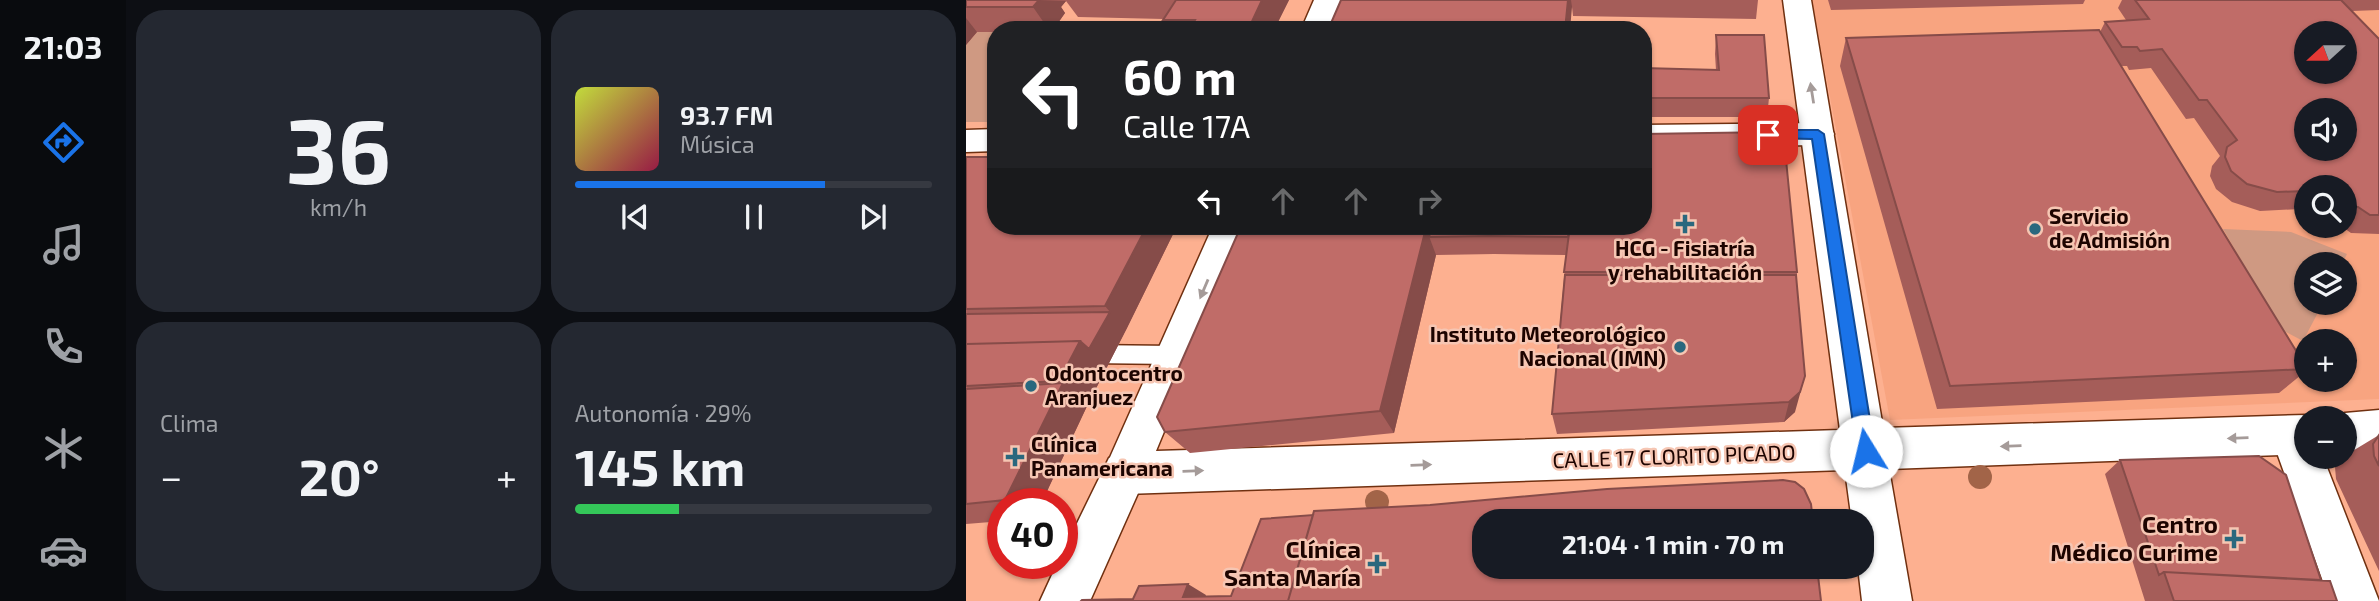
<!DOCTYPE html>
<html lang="es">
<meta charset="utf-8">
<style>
:root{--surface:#171b24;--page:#242831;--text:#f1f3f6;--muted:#9ea1a6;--line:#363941;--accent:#1a73e8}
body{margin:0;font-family:"Exo 2",sans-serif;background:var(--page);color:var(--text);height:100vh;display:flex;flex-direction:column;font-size:26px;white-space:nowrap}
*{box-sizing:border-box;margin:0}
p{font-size:23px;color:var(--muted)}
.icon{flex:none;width:38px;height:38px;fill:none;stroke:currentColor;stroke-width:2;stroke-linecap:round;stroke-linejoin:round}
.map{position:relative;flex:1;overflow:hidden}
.details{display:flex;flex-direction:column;gap:10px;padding:10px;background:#0d0f14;width:840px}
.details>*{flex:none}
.hud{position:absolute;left:21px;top:21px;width:665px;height:214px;border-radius:28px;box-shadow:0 2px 5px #0004;background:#202124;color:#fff;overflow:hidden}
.needle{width:46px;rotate:249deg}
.controls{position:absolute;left:1328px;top:21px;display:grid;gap:14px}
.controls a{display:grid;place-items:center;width:63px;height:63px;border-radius:50%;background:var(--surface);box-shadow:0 2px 5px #0004;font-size:35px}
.speed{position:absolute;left:21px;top:488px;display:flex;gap:14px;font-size:35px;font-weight:700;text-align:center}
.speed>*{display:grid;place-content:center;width:91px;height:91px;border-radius:50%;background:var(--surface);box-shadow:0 2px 5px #0004;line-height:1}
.speed .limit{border:10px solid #d22;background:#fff;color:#111}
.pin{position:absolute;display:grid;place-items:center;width:60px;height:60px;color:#fff;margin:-30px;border-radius:14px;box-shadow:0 4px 10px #0006}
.me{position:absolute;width:77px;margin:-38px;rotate:351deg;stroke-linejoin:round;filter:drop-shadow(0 0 5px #0008)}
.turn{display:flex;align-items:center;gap:24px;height:147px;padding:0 21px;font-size:32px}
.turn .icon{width:91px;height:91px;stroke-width:2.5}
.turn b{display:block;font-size:49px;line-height:60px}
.lanes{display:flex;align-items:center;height:66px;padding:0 21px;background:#0003;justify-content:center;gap:35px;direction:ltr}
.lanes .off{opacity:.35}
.big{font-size:52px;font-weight:700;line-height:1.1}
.details .card{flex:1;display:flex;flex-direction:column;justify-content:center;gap:10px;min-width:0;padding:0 24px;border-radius:28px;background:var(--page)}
.details .dial{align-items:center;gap:0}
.dial b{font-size:91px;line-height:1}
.song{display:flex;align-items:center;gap:21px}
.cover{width:84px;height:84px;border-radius:10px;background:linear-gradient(135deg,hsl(70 70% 55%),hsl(340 70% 35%))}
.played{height:7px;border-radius:4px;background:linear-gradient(90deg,var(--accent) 70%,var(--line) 70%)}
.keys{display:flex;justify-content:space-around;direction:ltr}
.heat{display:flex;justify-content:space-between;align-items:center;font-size:38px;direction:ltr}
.charge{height:10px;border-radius:5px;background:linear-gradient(90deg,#34c759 29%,var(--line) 0)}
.details .tiles{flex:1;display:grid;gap:10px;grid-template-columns:repeat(2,1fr)}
.trip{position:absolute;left:506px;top:509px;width:402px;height:70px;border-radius:28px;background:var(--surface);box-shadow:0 2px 5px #0004;font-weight:700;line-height:70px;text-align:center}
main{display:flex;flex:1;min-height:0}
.dock{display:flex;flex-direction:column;width:126px;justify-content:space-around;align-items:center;background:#090b0e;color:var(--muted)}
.dock .icon{width:49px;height:49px}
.dock .on{color:var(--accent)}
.dock b{font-size:32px;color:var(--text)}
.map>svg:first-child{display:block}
.built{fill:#f8a480;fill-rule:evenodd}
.green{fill:#cf9982}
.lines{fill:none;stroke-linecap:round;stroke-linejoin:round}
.service-casing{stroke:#703010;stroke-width:3}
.minor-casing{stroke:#703010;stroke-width:3}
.tertiary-casing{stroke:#703010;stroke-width:3}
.service{fill:#fff;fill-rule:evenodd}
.minor{fill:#fff;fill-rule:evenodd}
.tertiary{fill:#fff;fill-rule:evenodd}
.tree{fill:#a26448}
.wall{fill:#a55d59}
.shaded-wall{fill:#864c49}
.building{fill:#c06c68;stroke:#864c49;stroke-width:2;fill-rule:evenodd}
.oneway{fill:#a59b99}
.route{fill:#1a73e8;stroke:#114b97;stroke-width:2}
.poi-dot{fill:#2a687e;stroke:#f6c6b3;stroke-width:2.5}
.labels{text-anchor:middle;stroke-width:5;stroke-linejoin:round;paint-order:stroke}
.poi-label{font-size:21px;font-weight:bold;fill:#1d0400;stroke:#f6c6b3;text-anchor:start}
.street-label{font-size:21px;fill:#1d0400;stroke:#f6c6b3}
.near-poi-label{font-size:24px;font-weight:bold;fill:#1d0400;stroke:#f6c6b3;text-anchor:end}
</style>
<main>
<nav class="dock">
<b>21:03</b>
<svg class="icon on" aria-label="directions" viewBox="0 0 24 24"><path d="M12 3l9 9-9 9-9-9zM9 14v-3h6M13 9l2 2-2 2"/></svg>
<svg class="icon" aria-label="music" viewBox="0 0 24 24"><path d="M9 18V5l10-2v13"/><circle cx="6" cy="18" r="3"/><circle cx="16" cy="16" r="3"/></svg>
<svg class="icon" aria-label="phone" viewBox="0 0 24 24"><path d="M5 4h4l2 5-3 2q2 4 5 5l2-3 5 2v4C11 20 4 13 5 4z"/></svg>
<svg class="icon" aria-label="climate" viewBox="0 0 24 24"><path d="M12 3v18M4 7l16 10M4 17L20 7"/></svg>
<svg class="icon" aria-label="car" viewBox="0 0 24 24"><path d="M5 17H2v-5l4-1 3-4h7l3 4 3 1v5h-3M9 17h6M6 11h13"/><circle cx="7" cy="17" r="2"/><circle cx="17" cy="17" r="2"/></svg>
</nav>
<section class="details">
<div class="tiles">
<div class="card dial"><b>36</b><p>km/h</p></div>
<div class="card">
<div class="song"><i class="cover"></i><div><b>93.7 FM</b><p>Música</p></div></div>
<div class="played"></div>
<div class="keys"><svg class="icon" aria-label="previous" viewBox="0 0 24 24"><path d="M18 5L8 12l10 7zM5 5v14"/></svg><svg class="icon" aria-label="pause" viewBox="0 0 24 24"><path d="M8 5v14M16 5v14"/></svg><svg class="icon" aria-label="next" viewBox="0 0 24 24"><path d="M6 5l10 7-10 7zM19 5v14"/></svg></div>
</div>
<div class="card"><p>Clima</p>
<div class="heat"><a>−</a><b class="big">20°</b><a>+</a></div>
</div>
<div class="card"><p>Autonomía · 29%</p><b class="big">145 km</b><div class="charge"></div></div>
</div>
</section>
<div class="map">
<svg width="1413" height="601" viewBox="0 0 1413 601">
<rect width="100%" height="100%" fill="#fdb090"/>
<!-- built -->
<path class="built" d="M 846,0 L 1413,0 L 1413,399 L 924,420 ZM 1340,33 L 1379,33 L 1379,72 L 1340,72 ZM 1340,110 L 1379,110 L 1379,149 L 1340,149 ZM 1340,187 L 1379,187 L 1379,226 L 1340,226 ZM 1340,264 L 1379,264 L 1379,303 L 1340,303 ZM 1340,341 L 1379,341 L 1379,380 L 1340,380 Z"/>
<!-- green -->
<path class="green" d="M 11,32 L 30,32 L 30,122 L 0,122 L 0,45 Z
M 1257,229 L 1325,232 L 1381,254 L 1376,264 L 1340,264 L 1340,303 L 1357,303 L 1337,341 L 1316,330 Z"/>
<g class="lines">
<defs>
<path id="service" d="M 120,345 L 209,346 L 217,348 L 220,355 L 217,362 L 209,364 L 120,363 L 112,361 L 109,354 L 112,347 Z"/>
<path id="minor" d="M 852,123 L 864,126 L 868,134 L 864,142 L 852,145 L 677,147 L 677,125 Z
M 30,129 L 30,151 L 0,152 L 0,130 Z
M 1327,416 L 1340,421 L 1340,457 L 1357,457 L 1413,601 L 1364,601 L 1305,436 L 1312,422 Z
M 159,452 L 175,458 L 181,473 L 124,601 L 74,601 L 91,564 L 96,564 L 96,554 L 143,458 Z"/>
<path id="tertiary" d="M 348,0 L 376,0 L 364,30 L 335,30 Z
M 817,0 L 845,0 L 917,428 L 1340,415 L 1348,418 L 1340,418 L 1340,454 L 923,469 L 946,601 L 896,601 L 892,567 L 896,567 L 896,522 L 886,522 L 879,470 L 159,494 L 143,488 L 137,473 L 247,226 L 283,226 L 190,451 L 874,430 Z
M 1413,410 L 1413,450 L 1379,453 L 1379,418 L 1366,418 L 1379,413 Z"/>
</defs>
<!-- service casing -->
<use href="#service" class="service-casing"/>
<!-- minor casing -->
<use href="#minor" class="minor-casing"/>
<!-- tertiary casing -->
<use href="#tertiary" class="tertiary-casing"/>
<!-- service -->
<use href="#service" class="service"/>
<!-- minor -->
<use href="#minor" class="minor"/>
<!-- tertiary -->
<use href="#tertiary" class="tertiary"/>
</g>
<!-- trees -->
<g class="tree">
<circle cx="1014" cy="477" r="12"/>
<circle cx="411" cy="502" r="12"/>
</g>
<!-- wall -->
<path class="wall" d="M 0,0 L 323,0 L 308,30 L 203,30 L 198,19 L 112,17 L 100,1 L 95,7 L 99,13 L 87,30 L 30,30 L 30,32 L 11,32 L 0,45 Z
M 375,0 L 792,0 L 790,19 L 607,16 L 606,7 Z
M 862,0 L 1119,0 L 1117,4 L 865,10 Z
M 1156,0 L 1413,0 L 1413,10 L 1386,11 L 1413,39 L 1413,234 L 1385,233 L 1375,226 L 1379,226 L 1379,187 L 1340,187 L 1340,218 L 1334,209 L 1294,211 L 1266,202 L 1250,189 L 1244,176 L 1246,166 L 1254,156 L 1228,118 L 1220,119 L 1185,68 L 1163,70 L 1161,66 L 1155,66 L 1340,367 L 1340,371 L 1313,393 L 971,409 L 874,66 L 880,38 L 1134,32 L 1139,22 L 1160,20 L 1152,8 Z
M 750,35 L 803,98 L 801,117 L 677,117 L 677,68 L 750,70 L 749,54 Z
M 0,157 L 211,226 L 161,328 L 122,404 L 75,504 L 37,504 L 37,521 L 0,524 Z
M 677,226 L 831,272 L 829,412 L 818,422 L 591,434 L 586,414 L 600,255 L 528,254 L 470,255 L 428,433 L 224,453 L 199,432 L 281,233 Z
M 1413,435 L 1413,571 L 1370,479 L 1369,467 L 1375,458 Z
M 1154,460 L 1355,580 L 1371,601 L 1179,601 L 1139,474 Z"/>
<!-- shaded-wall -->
<path class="shaded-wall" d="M 73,0 L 100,1 L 95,7 L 99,13 L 87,30 L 83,30 L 67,7 Z
M 296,0 L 323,0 L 308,30 L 282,30 Z
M 602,0 L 605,0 L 606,7 L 604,30 L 599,30 Z
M 0,18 L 11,32 L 0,45 Z
M 181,226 L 211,226 L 161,328 L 122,404 L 93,381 L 114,341 L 144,312 L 139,306 Z
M 460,228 L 470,255 L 428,433 L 414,411 Z
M 839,376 L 829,412 L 818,422 L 823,402 Z
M 97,383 L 122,404 L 75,504 L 45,504 L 39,500 Z
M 222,584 L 240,595 L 238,601 L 217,597 Z"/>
<!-- building -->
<path class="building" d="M 0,0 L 73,0 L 67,7 L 0,7 Z
M 210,0 L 296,0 L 282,30 L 223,30 L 229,20 L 197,20 Z
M 375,0 L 602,0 L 599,30 L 362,30 Z
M 1169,0 L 1375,0 L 1413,39 L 1413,215 L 1404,215 L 1392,207 L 1379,207 L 1379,187 L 1340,187 L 1340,191 L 1311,192 L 1281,184 L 1265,171 L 1259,157 L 1261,147 L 1271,140 L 1241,100 L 1233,100 L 1196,49 L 1174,51 L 1171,47 L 1156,47 L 1139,22 L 1183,19 ZM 1340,33 L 1379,33 L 1379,72 L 1340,72 ZM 1340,110 L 1379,110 L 1379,149 L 1340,149 Z
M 1133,30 L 1340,367 L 1340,369 L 984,386 L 880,38 Z
M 750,35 L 798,35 L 803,98 L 677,98 L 677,68 L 753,70 Z
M 808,132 L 818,139 L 831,272 L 598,272 L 604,226 L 677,226 L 677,134 Z
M 0,157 L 30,157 L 30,226 L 181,226 L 139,306 L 0,309 Z
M 284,226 L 604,226 L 602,237 L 523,236 L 464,237 L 460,228 L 281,233 Z
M 460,228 L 414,411 L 199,432 L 191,417 L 272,233 Z
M 599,275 L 830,275 L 839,376 L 834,392 L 823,402 L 586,414 Z
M 144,312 L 123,349 L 114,341 L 0,344 L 0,314 Z
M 114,341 L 93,381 L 0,386 L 0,344 Z
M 97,383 L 39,500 L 0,504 L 0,389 Z
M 1413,435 L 1413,466 L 1408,456 L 1407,444 Z
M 1293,456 L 1320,475 L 1355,580 L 1198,572 L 1193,575 L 1154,460 Z
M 817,480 L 829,482 L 838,489 L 845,504 L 847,522 L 518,522 L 518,567 L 851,567 L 855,601 L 322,601 L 348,511 L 464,505 L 641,489 Z
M 347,515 L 322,601 L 115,601 L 116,600 L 167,599 L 173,586 L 222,584 L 217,597 L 265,596 L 295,519 Z
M 1198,572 L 1364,581 L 1371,601 L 1208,601 Z"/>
<!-- one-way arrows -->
<defs><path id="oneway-solid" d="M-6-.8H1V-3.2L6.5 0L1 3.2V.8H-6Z" transform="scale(1.75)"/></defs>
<g class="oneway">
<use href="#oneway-solid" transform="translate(846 93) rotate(-99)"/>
<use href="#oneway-solid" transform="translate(238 289) rotate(113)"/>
<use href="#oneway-solid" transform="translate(1272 438) rotate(178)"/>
<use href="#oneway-solid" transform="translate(1045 446) rotate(178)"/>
<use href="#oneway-solid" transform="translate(455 465) rotate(-2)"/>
<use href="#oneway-solid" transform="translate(227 471) rotate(-2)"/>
</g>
<!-- route -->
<path class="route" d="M 802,130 L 852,130 L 858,134 L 909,451 L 906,457 L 900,460 L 894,457 L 891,451 L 846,139 L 797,138 L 797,131 Z"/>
<!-- markers -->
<g class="poi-dot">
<path d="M715.5 213.5h7v7h7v7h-7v7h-7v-7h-7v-7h7z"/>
<circle cx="1069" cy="229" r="7"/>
<circle cx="714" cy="347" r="7"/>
<circle cx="65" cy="386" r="7"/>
<path d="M45.5 446.5h7v7h7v7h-7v7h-7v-7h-7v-7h7z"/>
<path d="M1264.5 528.5h7v7h7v7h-7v7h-7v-7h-7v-7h7z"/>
<path d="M407.5 553.5h7v7h7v7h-7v7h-7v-7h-7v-7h7z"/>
</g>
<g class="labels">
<!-- poi labels -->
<g class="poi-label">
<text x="1083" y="224">Servicio<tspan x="1083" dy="24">de Admisión</tspan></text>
<text x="719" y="256" text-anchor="middle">HCG - Fisiatría<tspan x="719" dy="24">y rehabilitación</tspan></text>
<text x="700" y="342" text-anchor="end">Instituto Meteorológico<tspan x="700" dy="24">Nacional (IMN)</tspan></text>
<text x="79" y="381">Odontocentro<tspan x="79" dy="24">Aranjuez</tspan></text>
<text x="65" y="452">Clínica<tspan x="65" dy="24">Panamericana</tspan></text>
</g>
<!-- street labels -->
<g class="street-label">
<text transform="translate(708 457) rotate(-2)" y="7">CALLE 17 CLORITO PICADO</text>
</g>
<!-- near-poi labels -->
<g class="near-poi-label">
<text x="1252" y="533">Centro<tspan x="1252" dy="28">Médico Curime</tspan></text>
<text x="395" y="558">Clínica<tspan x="395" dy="28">Santa María</tspan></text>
</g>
</g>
</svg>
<div class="controls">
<a><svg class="needle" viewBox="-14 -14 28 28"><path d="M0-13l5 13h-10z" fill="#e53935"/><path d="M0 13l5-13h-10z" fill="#9ea1a6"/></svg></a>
<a><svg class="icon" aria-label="sound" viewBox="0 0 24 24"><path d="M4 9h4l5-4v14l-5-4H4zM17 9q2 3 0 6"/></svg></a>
<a><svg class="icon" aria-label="search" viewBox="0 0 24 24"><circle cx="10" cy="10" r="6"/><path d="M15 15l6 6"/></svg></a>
<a><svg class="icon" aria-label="layers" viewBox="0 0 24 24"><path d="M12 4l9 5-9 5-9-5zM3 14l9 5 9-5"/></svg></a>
<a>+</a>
<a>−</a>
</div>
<div class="speed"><div class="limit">40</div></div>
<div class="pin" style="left:802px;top:135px;background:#d93025"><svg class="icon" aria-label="arrive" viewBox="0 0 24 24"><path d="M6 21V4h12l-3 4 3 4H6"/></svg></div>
<svg class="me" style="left:900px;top:451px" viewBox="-20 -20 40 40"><circle r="19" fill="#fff"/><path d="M0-13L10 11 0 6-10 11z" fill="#1a73e8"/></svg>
<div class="trip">21:04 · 1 min · 70 m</div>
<div class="hud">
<div class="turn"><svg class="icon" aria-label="left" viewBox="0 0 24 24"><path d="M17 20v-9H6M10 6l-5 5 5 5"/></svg><div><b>60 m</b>Calle 17A</div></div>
<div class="lanes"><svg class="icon" aria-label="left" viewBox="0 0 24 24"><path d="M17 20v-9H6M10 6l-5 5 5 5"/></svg><svg class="icon off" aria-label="ahead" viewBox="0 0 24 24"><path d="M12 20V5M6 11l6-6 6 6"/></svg><svg class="icon off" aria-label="ahead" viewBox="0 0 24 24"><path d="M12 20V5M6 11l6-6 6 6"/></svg><svg class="icon off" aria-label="right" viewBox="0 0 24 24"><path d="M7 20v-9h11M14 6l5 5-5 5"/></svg></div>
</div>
</div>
</main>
